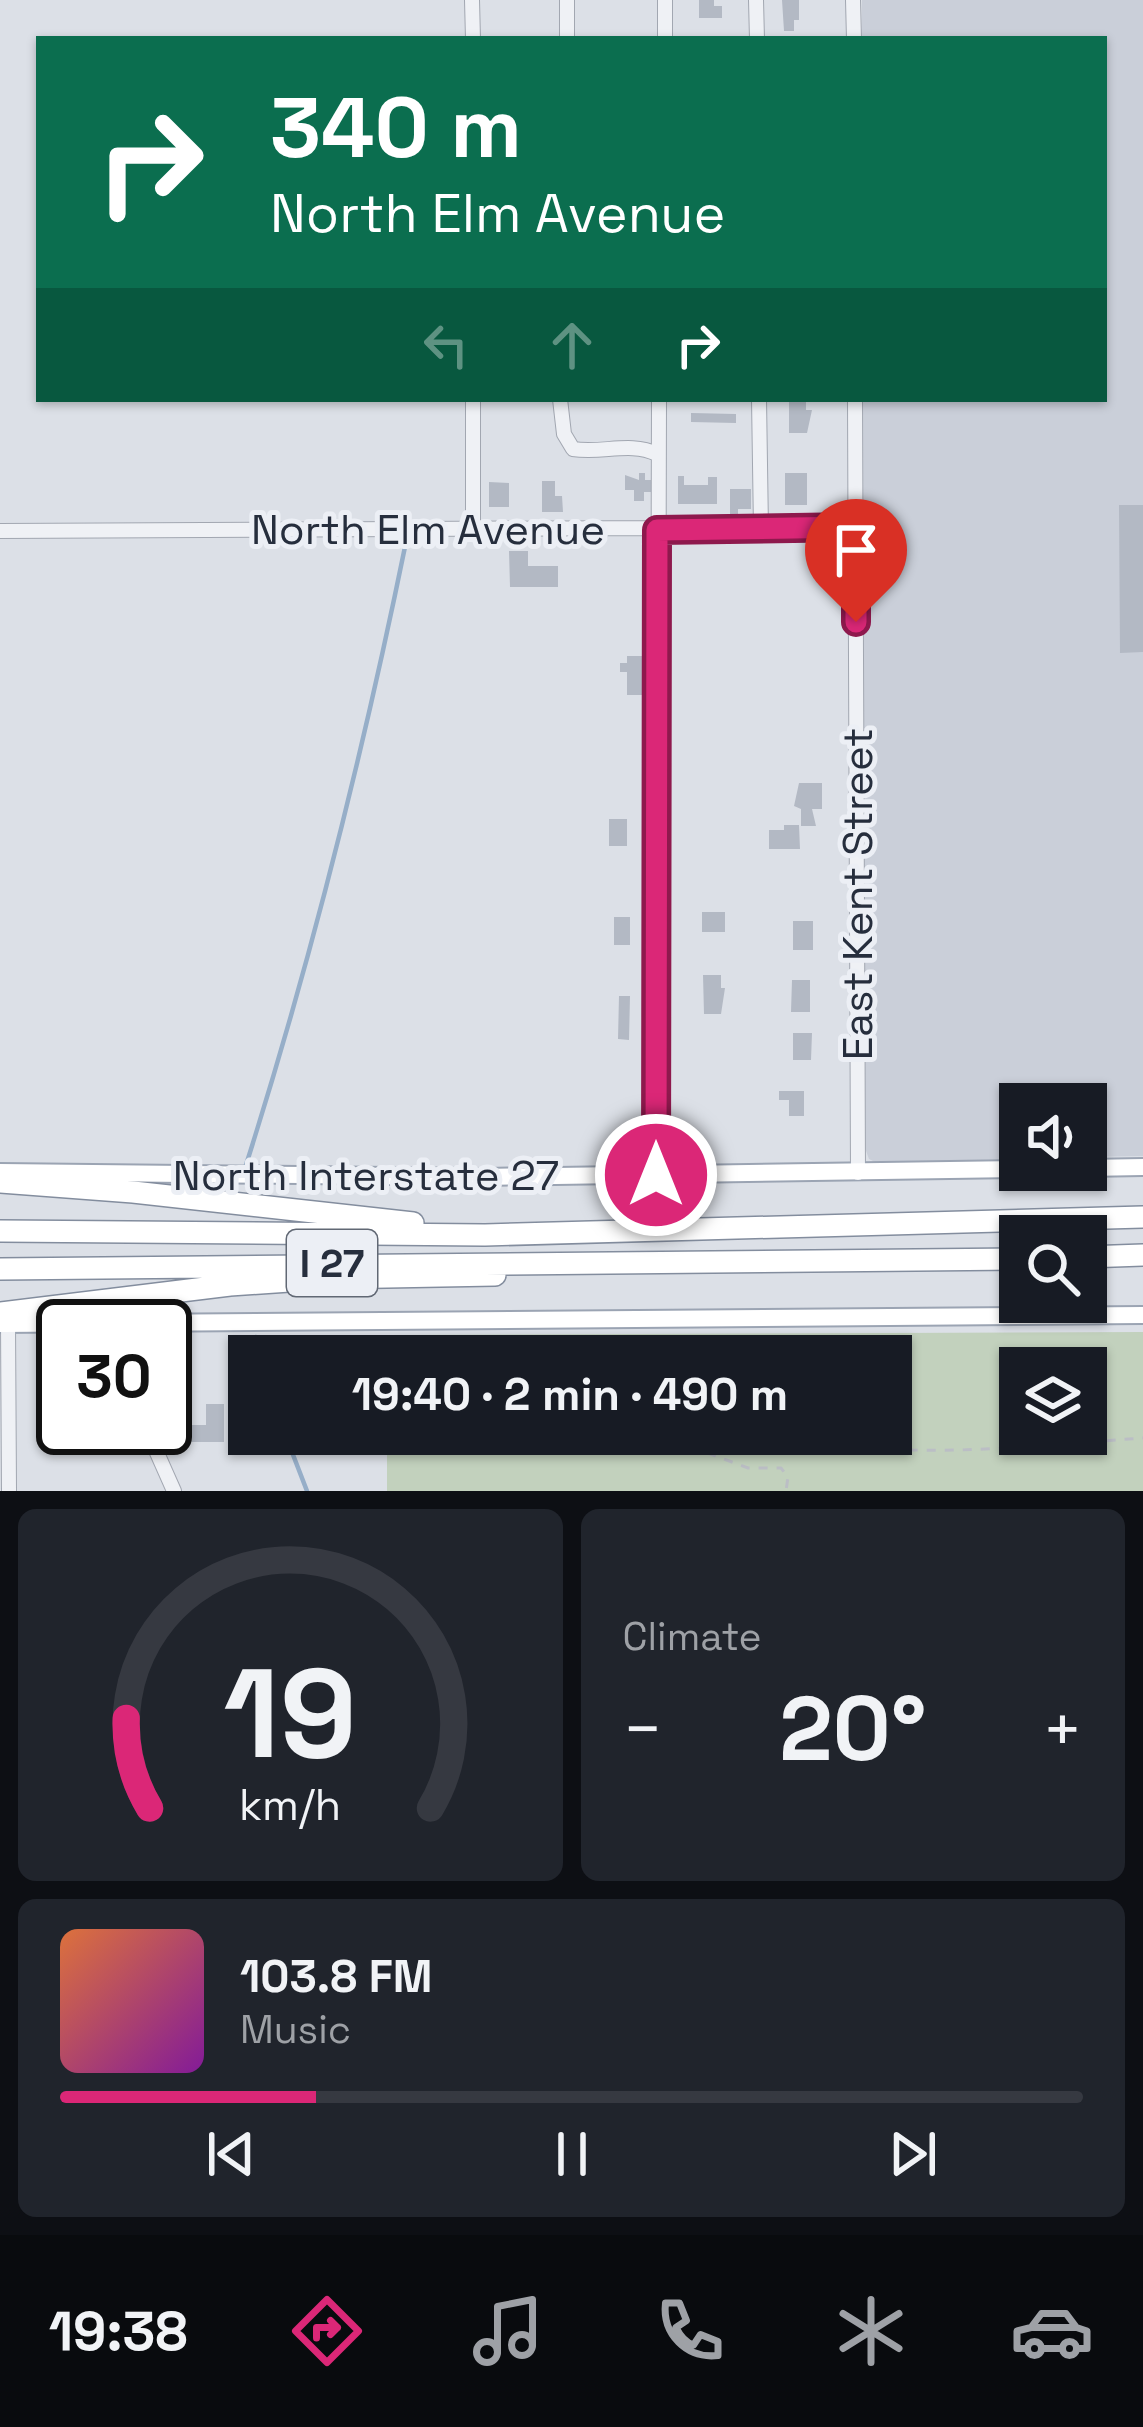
<!DOCTYPE html>
<meta charset="utf-8">
<style>
:root{--surface:#171b24;--page:#20242c;--text:#f1f3f6;--muted:#9ea1a6;--line:#363941;--accent:#db2777}
body{margin:0;font-family:"Space Grotesk",sans-serif;background:var(--page);color:var(--text);height:100vh;display:flex;flex-direction:column;font-size:45px;white-space:nowrap}
*{box-sizing:border-box;margin:0}
p{font-size:39px;color:var(--muted)}
.icon{flex:none;width:66px;height:66px;fill:none;stroke:currentColor;stroke-width:2;stroke-linecap:round;stroke-linejoin:round}
.map{position:relative;height:1491px;overflow:hidden}
.sheet{display:flex;flex-direction:column;gap:18px;padding:18px;background:#0d0f14;flex:1}
.sheet>*{flex:none}
.guide{position:absolute;left:36px;top:36px;width:1071px;height:366px;border-radius:0px;box-shadow:0 3px 9px #0004;background:#0b6e4f;color:#fff;overflow:hidden}
.tools{position:absolute;left:999px;top:1083px;display:grid;gap:24px}
.tools a{display:grid;place-items:center;width:108px;height:108px;border-radius:0px;background:var(--surface);box-shadow:0 3px 9px #0004;font-size:60px}
.speed{position:absolute;left:36px;top:1299px;display:flex;gap:24px;font-size:60px;font-weight:700;text-align:center}
.speed>*{display:grid;place-content:center;width:156px;height:156px;border-radius:50%;background:var(--surface);box-shadow:0 3px 9px #0004;line-height:1}
.speed .limit{border:6px solid #111;border-radius:18px;background:#fff;color:#111}
.pin{position:absolute;display:grid;place-items:center;width:102px;height:102px;color:#fff;margin:-123px -51px;border-radius:50% 50% 50% 0;rotate:-45deg;box-shadow:0 0 12px #0007}
.pin .icon{rotate:45deg}
.me{position:absolute;width:132px;margin:-66px;rotate:0deg;stroke-linejoin:round;filter:drop-shadow(0 0 9px #0008)}
.turn{display:flex;align-items:center;gap:42px;height:252px;padding:0 36px;font-size:54px}
.turn .icon{width:156px;height:156px;stroke-width:2.5}
.turn b{display:block;font-size:84px;line-height:102px}
.lanes{display:flex;align-items:center;height:114px;padding:0 36px;background:#0003;justify-content:center;gap:60px;direction:ltr}
.lanes .off{opacity:.35}
.big{font-size:90px;font-weight:800;line-height:1.1}
.sheet .widget{flex:1;display:flex;flex-direction:column;justify-content:center;gap:18px;min-width:0;padding:0 42px;border-radius:18px;background:var(--page)}
.sheet .dial{align-items:center;gap:0}
.dial svg{height:312px;overflow:visible;fill:none;stroke:var(--line);stroke-width:7;stroke-linecap:round;text-anchor:middle}
.dial text{fill:var(--text);stroke:none}
.song{display:flex;align-items:center;gap:36px}
.cover{width:144px;height:144px;border-radius:18px;background:linear-gradient(135deg,hsl(20 70% 55%),hsl(290 70% 35%))}
.played{height:12px;border-radius:6px;background:linear-gradient(90deg,var(--accent) 25%,var(--line) 25%)}
.keys{display:flex;justify-content:space-around;direction:ltr}
.heat{display:flex;justify-content:space-between;align-items:center;font-size:66px;direction:ltr}
.sheet .tiles{flex:1;display:grid;gap:18px;grid-template-columns:1fr 1fr}
.widget:last-child{grid-column:span 2}
.trip{position:absolute;left:228px;top:1335px;width:684px;height:120px;border-radius:0px;background:var(--surface);box-shadow:0 3px 9px #0004;font-weight:800;line-height:120px;text-align:center}
.menu{display:flex;height:192px;justify-content:space-around;align-items:center;background:#090b0e;color:var(--muted)}
.menu .icon{width:84px;height:84px}
.menu .current{color:var(--accent)}
.menu b{font-size:54px;color:var(--text)}
.map>svg:first-child{display:block}
.built{fill:#cacfd9}
.green{fill:#c2d1bd;fill-rule:evenodd}
.lines{fill:none;stroke-linecap:round;stroke-linejoin:round}
.stream{stroke:#96aec8;stroke-width:4.5}
.building{fill:#b3b9c4}
.minor-casing{stroke:#a2a7b1;stroke-width:16}
.major-casing{stroke:#9ba4b3;stroke-width:20}
.highway-casing{stroke:#838d9e;stroke-width:24}
.path{stroke:#bbbec5;stroke-width:3;stroke-dasharray:9 9;stroke-linecap:butt}
.minor{stroke:#eff1f5;stroke-width:14}
.major{stroke:#fff;stroke-width:16}
.highway{stroke:#fff;stroke-width:21}
.route-casing{stroke:#8e194d;stroke-width:30}
.route{stroke:#db2777;stroke-width:21}
.labels{text-anchor:middle;stroke-width:10;stroke-linejoin:round;paint-order:stroke}
.shield{fill:#eceff5;stroke:#616874;stroke-width:3}
.shield-label{font-size:39px;font-weight:bold;fill:#262e3d}
.street-label{font-size:42px;fill:#262e3d;stroke:#eceff5}
</style>
<div class="map">
<svg width="1143" height="1491" viewBox="0 0 1143 1491">
<rect width="100%" height="100%" fill="#dce0e7"/>
<!-- built -->
<path class="built" d="M 862,0 L 1143,0 L 1143,1156 L 1086,1157 L 1086,1104 L 1020,1104 L 1020,1159 L 877,1163 L 869,1159 L 865,1148 L 863,399 L 1104,399 L 1104,39 L 862,39 Z"/>
<!-- green -->
<path class="green" d="M 1143,1332 L 1143,1491 L 387,1491 L 387,1434 L 891,1434 L 891,1356 L 387,1356 L 387,1335 ZM 1020,1368 L 1086,1368 L 1086,1434 L 1020,1434 Z"/>
<g class="lines">
<!-- stream -->
<path class="stream" d="M 246,1165 C 311,960 363,753 406,542
M 256,1337 L 261,1356
M 285,1434 L 307,1491"/>
</g>
<!-- building -->
<path class="building" d="M 699,0 L 714,0 L 714,6 L 722,6 L 722,18 L 699,18 Z
M 782,0 L 799,0 L 799,20 L 794,20 L 794,31 L 784,31 Z
M 789,399 L 806,401 L 806,410 L 812,410 L 807,433 L 789,433 Z
M 691,413 L 736,414 L 736,423 L 691,422 Z
M 639,473 L 645,473 L 645,480 L 651,480 L 652,492 L 644,492 L 644,501 L 634,501 L 634,490 L 625,490 L 625,475 L 639,480 Z
M 785,473 L 807,473 L 807,505 L 785,505 Z
M 678,476 L 684,476 L 684,485 L 708,485 L 708,477 L 717,477 L 717,504 L 678,504 Z
M 542,481 L 555,481 L 555,496 L 562,496 L 563,512 L 542,512 Z
M 489,482 L 509,483 L 509,507 L 489,507 Z
M 730,489 L 751,489 L 751,509 L 738,509 L 738,515 L 730,516 Z
M 1119,505 L 1143,505 L 1143,652 L 1120,653 Z
M 509,551 L 528,551 L 528,566 L 558,566 L 558,587 L 510,587 Z
M 627,656 L 645,656 L 646,695 L 627,695 L 627,672 L 620,672 L 620,663 L 627,663 Z
M 799,783 L 822,783 L 822,809 L 812,809 L 816,826 L 801,826 L 801,809 L 794,806 Z
M 609,819 L 627,819 L 627,846 L 609,846 Z
M 784,825 L 799,825 L 800,849 L 769,849 L 769,830 L 784,830 Z
M 702,912 L 725,912 L 725,932 L 702,932 Z
M 614,917 L 630,917 L 630,945 L 614,945 Z
M 793,921 L 813,921 L 813,950 L 793,950 Z
M 703,975 L 721,975 L 721,988 L 725,988 L 721,1014 L 704,1014 Z
M 792,980 L 810,980 L 810,1012 L 791,1012 Z
M 619,996 L 630,996 L 629,1040 L 618,1039 Z
M 793,1033 L 812,1033 L 811,1060 L 793,1060 Z
M 779,1091 L 804,1091 L 804,1116 L 789,1116 L 789,1100 L 779,1100 Z
M 206,1404 L 224,1404 L 224,1442 L 192,1442 L 192,1425 L 206,1425 Z
M 49,1422 L 63,1422 L 63,1428 L 91,1428 L 91,1439 L 49,1442 Z
M 322,1434 L 375,1434 L 375,1444 L 358,1444 L 358,1450 L 339,1450 L 339,1443 L 322,1443 Z"/>
<g class="lines">
<defs>
<path id="minor" d="M 472,0 L 473,39
M 567,0 L 567,39
M 665,0 L 665,39
M 756,0 L 757,39
M 853,0 L 854,39
M 473,399 L 473,528
M 560,399 L 564,434 L 573,449 C 602,454 630,441 657,454
M 759,399 L 761,529
M 855,399 L 858,1173
M 0,531 L 856,527
M 657,1175 L 659,399
M 8,1323 L 9,1491
M 146,1428 L 174,1491"/>
<path id="major" d="M 1086,1168 L 1143,1167
M 0,1172 L 484,1177 L 1020,1169
M 0,1324 L 1143,1315"/>
<path id="highway" d="M 0,1182 L 133,1192 L 413,1223
M 0,1231 L 485,1235 L 1143,1217
M 1086,1257 L 1143,1255
M 0,1269 L 1020,1259
M 0,1313 L 230,1285 L 333,1278 L 495,1275"/>
</defs>
<!-- minor casing -->
<use href="#minor" class="minor-casing"/>
<!-- major casing -->
<use href="#major" class="major-casing"/>
<!-- highway casing -->
<use href="#highway" class="highway-casing"/>
<!-- path -->
<path class="path" d="M 494,1434 L 507,1441 L 539,1444 L 697,1449 L 748,1468 L 781,1468 L 788,1477 L 786,1491
M 784,1434 C 900,1463 1025,1446 1143,1438"/>
<!-- minor -->
<use href="#minor" class="minor"/>
<!-- major -->
<use href="#major" class="major"/>
<!-- highway -->
<use href="#highway" class="highway"/>
</g>
<g class="lines">
<defs>
<path id="route" d="M 656,1175 L 657,530 L 856,527 L 856,622"/>
</defs>
<!-- route casing -->
<use href="#route" class="route-casing"/>
<!-- route -->
<use href="#route" class="route"/>
</g>
<g class="labels">
<!-- shield labels -->
<rect class="shield" x="287" y="1230" width="90" height="66" rx="9"/>
<g class="shield-label">
<text x="332" y="1277">I 27</text>
</g>
<!-- street labels -->
<g class="street-label">
<text x="428" y="544">North Elm Avenue</text>
<text transform="translate(857 894) rotate(-90)" y="15">East Kent Street</text>
<text x="366" y="1190">North Interstate 27</text>
</g>
</g>
</svg>
<div class="tools">
<a><svg class="icon" aria-label="sound" viewBox="0 0 24 24"><path d="M4 9h4l5-4v14l-5-4H4zM17 9q2 3 0 6"/></svg></a>
<a><svg class="icon" aria-label="search" viewBox="0 0 24 24"><circle cx="10" cy="10" r="6"/><path d="M15 15l6 6"/></svg></a>
<a><svg class="icon" aria-label="layers" viewBox="0 0 24 24"><path d="M12 4l9 5-9 5-9-5zM3 14l9 5 9-5"/></svg></a>
</div>
<div class="speed"><div class="limit">30</div></div>
<div class="pin" style="left:856px;top:622px;background:#d93025"><svg class="icon" aria-label="arrive" viewBox="0 0 24 24"><path d="M6 21V4h12l-3 4 3 4H6"/></svg></div>
<svg class="me" style="left:656px;top:1175px" viewBox="-20 -20 40 40"><circle r="17" fill="#db2777" stroke="#fff" stroke-width="3"/><path d="M0-11L8 9 0 5-8 9z" fill="#fff"/></svg>
<div class="trip">19:40 · 2 min · 490 m</div>
<div class="guide">
<div class="turn"><svg class="icon" aria-label="right" viewBox="0 0 24 24"><path d="M7 20v-9h11M14 6l5 5-5 5"/></svg><div><b>340 m</b>North Elm Avenue</div></div>
<div class="lanes"><svg class="icon off" aria-label="left" viewBox="0 0 24 24"><path d="M17 20v-9H6M10 6l-5 5 5 5"/></svg><svg class="icon off" aria-label="ahead" viewBox="0 0 24 24"><path d="M12 20V5M6 11l6-6 6 6"/></svg><svg class="icon" aria-label="right" viewBox="0 0 24 24"><path d="M7 20v-9h11M14 6l5 5-5 5"/></svg></div>
</div>
</div>
<section class="sheet">
<div class="tiles">
<div class="widget dial"><svg viewBox="0 0 100 80">
<path d="M14 69A42 42 0 1 1 86 69"/>
<path d="M14 69A42 42 0 0 1 8 46" stroke="#db2777"/>
<text x="50" y="56" font-size="32" font-weight="700">19</text>
<text x="50" y="72" font-size="11">km/h</text>
</svg></div>
<div class="widget"><p>Climate</p>
<div class="heat"><a>−</a><b class="big">20°</b><a>+</a></div>
</div>
<div class="widget">
<div class="song"><i class="cover"></i><div><b>103.8 FM</b><p>Music</p></div></div>
<div class="played"></div>
<div class="keys"><svg class="icon" aria-label="previous" viewBox="0 0 24 24"><path d="M18 5L8 12l10 7zM5 5v14"/></svg><svg class="icon" aria-label="pause" viewBox="0 0 24 24"><path d="M8 5v14M16 5v14"/></svg><svg class="icon" aria-label="next" viewBox="0 0 24 24"><path d="M6 5l10 7-10 7zM19 5v14"/></svg></div>
</div>
</div>
</section>
<nav class="menu">
<b>19:38</b>
<svg class="icon current" aria-label="directions" viewBox="0 0 24 24"><path d="M12 3l9 9-9 9-9-9zM9 14v-3h6M13 9l2 2-2 2"/></svg>
<svg class="icon" aria-label="music" viewBox="0 0 24 24"><path d="M9 18V5l10-2v13"/><circle cx="6" cy="18" r="3"/><circle cx="16" cy="16" r="3"/></svg>
<svg class="icon" aria-label="phone" viewBox="0 0 24 24"><path d="M5 4h4l2 5-3 2q2 4 5 5l2-3 5 2v4C11 20 4 13 5 4z"/></svg>
<svg class="icon" aria-label="climate" viewBox="0 0 24 24"><path d="M12 3v18M4 7l16 10M4 17L20 7"/></svg>
<svg class="icon" aria-label="car" viewBox="0 0 24 24"><path d="M5 17H2v-5l4-1 3-4h7l3 4 3 1v5h-3M9 17h6M6 11h13"/><circle cx="7" cy="17" r="2"/><circle cx="17" cy="17" r="2"/></svg>
</nav>
